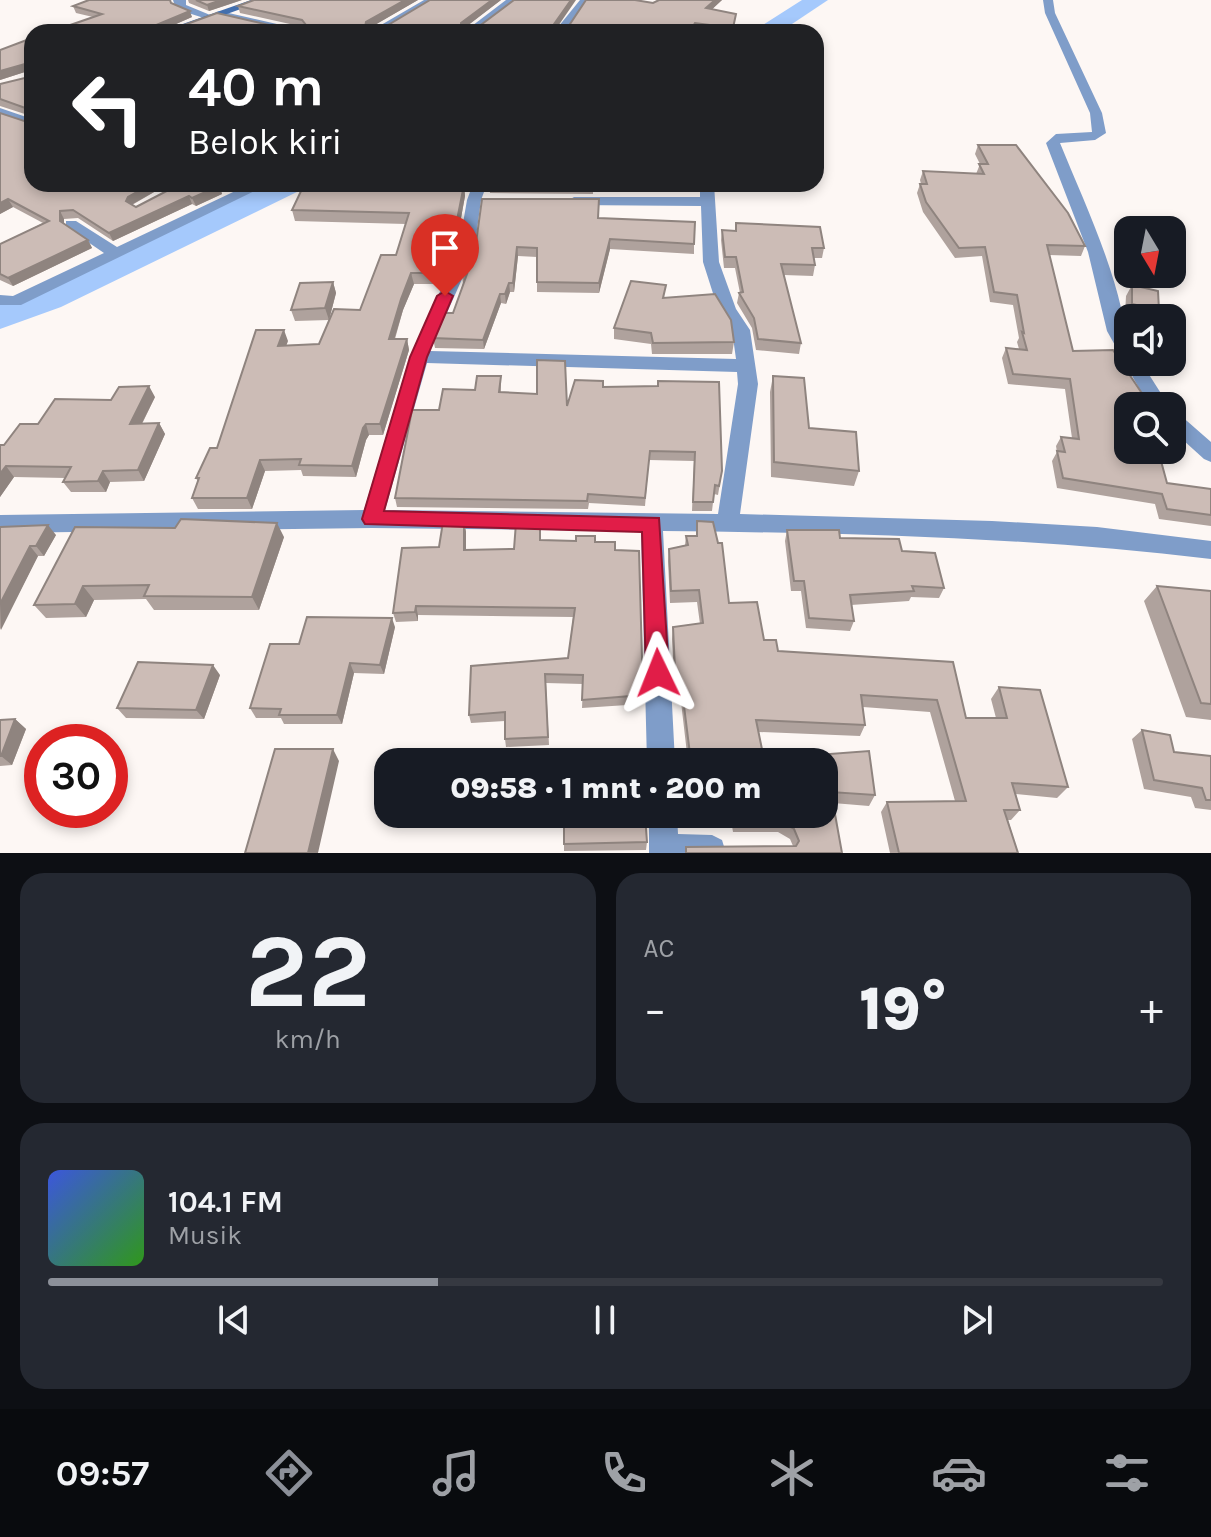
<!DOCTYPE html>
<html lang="id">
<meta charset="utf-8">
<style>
:root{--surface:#171b24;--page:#242831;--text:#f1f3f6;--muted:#9ea1a6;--line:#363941;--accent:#8c9099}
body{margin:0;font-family:Karla,sans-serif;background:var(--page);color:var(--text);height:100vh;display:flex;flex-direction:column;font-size:30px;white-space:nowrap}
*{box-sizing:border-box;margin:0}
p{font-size:26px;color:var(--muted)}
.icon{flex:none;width:44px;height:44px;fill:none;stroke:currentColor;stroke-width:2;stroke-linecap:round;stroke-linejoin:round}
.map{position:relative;height:853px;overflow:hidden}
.side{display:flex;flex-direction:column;gap:20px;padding:20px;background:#0d0f14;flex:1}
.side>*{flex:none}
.hud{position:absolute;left:24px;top:24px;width:800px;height:168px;border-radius:24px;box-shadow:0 4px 12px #0003;background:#202124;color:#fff;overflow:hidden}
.needle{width:52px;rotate:170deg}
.controls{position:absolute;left:1114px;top:216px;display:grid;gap:16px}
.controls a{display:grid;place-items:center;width:72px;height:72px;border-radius:16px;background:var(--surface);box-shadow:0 4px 12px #0003;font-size:40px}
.speed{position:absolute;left:24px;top:724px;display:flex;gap:16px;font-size:40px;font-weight:700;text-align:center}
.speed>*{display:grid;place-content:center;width:104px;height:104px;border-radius:50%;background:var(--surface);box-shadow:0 4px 12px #0003;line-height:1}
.speed .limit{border:12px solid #d22;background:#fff;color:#111}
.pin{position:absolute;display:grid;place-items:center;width:68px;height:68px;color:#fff;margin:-82px -34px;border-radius:50% 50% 50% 0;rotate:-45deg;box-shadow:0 0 8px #0007}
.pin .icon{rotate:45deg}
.me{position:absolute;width:88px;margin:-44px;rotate:358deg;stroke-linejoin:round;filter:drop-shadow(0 0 6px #0008)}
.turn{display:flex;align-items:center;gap:28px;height:168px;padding:0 32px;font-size:36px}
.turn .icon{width:104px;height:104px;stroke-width:2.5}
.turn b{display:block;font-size:56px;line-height:68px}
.big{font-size:60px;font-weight:800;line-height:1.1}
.side .widget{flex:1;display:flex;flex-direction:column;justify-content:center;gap:12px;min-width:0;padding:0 28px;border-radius:24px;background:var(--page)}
.side .dial{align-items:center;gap:0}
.dial b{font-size:104px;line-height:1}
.song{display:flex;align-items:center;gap:24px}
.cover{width:96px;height:96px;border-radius:12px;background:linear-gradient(135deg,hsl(230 70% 55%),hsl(110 70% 35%))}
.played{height:8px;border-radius:4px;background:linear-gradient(90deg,var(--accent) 35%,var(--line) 35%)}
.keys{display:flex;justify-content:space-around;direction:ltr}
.heat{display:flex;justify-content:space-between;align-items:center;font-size:44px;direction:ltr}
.side .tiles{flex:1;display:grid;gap:20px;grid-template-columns:1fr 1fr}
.widget:last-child{grid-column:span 2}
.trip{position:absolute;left:374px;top:748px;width:464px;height:80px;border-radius:24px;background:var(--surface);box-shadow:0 4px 12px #0003;font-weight:800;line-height:80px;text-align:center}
.dock{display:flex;height:128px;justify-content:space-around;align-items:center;background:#090b0e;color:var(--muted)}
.dock .icon{width:56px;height:56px}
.dock .selected{color:var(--accent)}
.dock b{font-size:36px;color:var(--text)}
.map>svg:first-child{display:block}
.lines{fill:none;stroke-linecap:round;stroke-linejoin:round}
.river{fill:#a5c9fc;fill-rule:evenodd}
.street{fill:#7f9dc9;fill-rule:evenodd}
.secondary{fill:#436fae;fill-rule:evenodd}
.wall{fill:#afa29d}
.shaded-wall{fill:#8f847f}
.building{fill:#ccbcb6;stroke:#8f847f;stroke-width:2}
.route{fill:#e11d48;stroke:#92132f;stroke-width:2}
</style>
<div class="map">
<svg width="1211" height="853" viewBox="0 0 1211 853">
<rect width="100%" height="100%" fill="#fdf7f4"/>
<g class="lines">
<!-- river -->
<path class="river" d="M 802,0 L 828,0 L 780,32 L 752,32 Z
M 265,184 L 305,184 L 301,190 L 61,307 L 0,329 L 0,304 L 35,291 Z"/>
<!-- street -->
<path class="street" d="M 173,0 L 186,0 L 186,5 L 215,17 L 210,20 L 176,9 Z
M 424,0 L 436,0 L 383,32 L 369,32 Z
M 506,0 L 518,0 L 477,32 L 464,32 Z
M 580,0 L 590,0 L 566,32 L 554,32 Z
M 1043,0 L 1053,0 L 1055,13 L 1102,113 L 1106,133 L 1095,140 L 1060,143 C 1086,207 1128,293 1128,362 L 1141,362 L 1169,406 L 1149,406 L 1107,331 L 1088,252 L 1046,143 L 1056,134 L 1092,132 L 1090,113 L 1045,13 Z
M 220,11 L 303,30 L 305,32 L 285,32 L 216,16 L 216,12 Z
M 0,108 L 32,119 L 32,127 L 0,116 Z
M 250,184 L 269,184 L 21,305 L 0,305 L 0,295 L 13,296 L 104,253 L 66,227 L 66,221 L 76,221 L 117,247 Z
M 473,184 L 487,184 L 481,200 L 474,252 L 430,351 L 736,359 L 732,330 L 718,309 L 703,262 L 701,206 L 574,205 L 567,201 L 574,197 L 700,197 L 700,184 L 714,184 L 719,262 L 736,309 L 750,330 L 758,384 L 740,514 L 992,521 L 1097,527 L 1211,541 L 1211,559 C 1029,537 847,533 663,531 L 675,762 L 647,762 L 641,531 L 372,528 L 0,533 L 0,515 L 364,510 L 410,357 L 458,252 L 467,200 ZM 427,363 L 737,372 L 738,384 L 718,514 L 385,510 Z
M 1172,412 L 1179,414 L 1211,442 L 1211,462 L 1204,459 L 1172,430 Z
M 649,814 L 677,814 L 678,834 L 712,835 L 722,840 L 726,853 L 649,853 Z"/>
<!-- secondary -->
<path class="secondary" d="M 251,0 L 266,0 L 177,32 L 160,32 Z"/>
</g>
<!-- wall -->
<path class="wall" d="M 89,0 L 171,0 L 171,3 L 192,17 L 169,27 L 176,28 L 282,28 L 299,26 L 240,13 L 238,6 L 254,0 L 418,0 L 371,27 L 383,28 L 430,0 L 501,0 L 465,27 L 568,27 L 653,3 L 659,0 L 722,0 L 712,9 L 736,14 L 733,32 L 713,32 L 695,30 L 693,32 L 50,32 L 93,17 L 76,13 L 73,6 Z
M 188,0 L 242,0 L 209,11 L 189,3 Z
M 32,38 L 32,184 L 168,184 L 132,205 L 136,207 L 180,184 L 231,184 L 221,191 L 222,194 L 196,206 L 192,204 L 113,241 L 78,218 L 64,219 L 64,224 L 88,240 L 92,248 L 13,286 L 0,280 L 0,244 L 43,223 L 13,207 L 0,214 L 0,113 L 27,122 L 31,119 L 31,116 L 0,106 L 0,84 L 29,77 L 31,70 L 0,80 L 0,50 Z
M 978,145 L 1085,246 L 1081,256 L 1049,255 L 1073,351 L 1167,483 L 1211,489 L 1211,526 L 1159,519 L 1155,504 L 1057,488 L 1052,461 L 1057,452 L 1056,446 L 1061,437 L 1072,438 L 1065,389 L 1008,384 L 1002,358 L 1006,348 L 1019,349 L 1017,342 L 1019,338 L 1013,305 L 990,302 L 982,256 L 955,258 L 923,212 L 917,193 L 920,184 L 921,184 L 920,180 L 923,171 L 976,174 L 980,164 L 975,154 Z
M 489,184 L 593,184 L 593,194 L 490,193 Z
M 671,184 L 698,184 L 697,189 L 671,189 Z
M 715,184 L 726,184 L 725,189 L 717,189 Z
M 464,185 L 465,196 L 455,251 L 440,284 L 414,284 L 403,310 L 395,339 L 407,339 L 409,350 L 383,435 L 369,435 L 366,440 L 356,477 L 303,476 L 301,470 L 265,471 L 252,509 L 198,509 L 192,498 L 198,482 L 196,478 L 288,341 L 286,345 L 319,344 L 360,310 L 396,255 L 406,224 L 295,221 L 292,210 L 368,188 Z
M 598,218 L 694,244 L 694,254 L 610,249 L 599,293 L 537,292 L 537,257 L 518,256 L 514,292 L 510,292 L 506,304 L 501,303 L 484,349 L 435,348 L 433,338 L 453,313 L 463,284 L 462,274 L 476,243 Z
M 736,223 L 824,248 L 822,258 L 814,258 L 815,265 L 813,276 L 784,275 L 801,343 L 799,354 L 756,350 L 752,328 L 737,303 L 739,293 L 740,293 L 735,268 L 724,268 L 721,240 L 722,230 L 735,231 Z
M 333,282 L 336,293 L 329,320 L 295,321 L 291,310 Z
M 1132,285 L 1159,310 L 1154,318 L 1138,318 L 1125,315 L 1126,296 Z
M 665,298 L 734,342 L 732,354 L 652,354 L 651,344 L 614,339 L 614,328 Z
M 501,376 L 501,392 L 567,406 L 603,387 L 722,471 L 718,495 L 714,494 L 712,511 L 692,511 L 694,461 L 649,460 L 645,506 L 589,503 L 588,509 L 397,507 L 395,498 L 439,410 Z
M 773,376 L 809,428 L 859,471 L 854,486 L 771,477 L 770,392 Z
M 155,397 L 142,424 L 159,423 L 165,434 L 144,481 L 110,482 L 106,492 L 71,492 L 63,482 L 65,478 L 14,477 L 0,497 L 0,445 L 4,445 L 38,424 L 111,400 Z
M 697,521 L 713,522 L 718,543 L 722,543 L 729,603 L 757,602 L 764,640 L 776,640 L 778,651 L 953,662 L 966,718 L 996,718 L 991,699 L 999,687 L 1040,690 L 1068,787 L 1057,798 L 1016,794 L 1020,810 L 1011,820 L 1008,820 L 1018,853 L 890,853 L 881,812 L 887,802 L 955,801 L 930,712 L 863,707 L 865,725 L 860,736 L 759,732 L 764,759 L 869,751 L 875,795 L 869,806 L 833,803 L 842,853 L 685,853 L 686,847 L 793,846 L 790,839 L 778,832 L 733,832 L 730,814 L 824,814 L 824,762 L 688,762 L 681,702 L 675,702 L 672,639 L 673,627 L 700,624 L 697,602 L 670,603 L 668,561 L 669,549 L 685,545 L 686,536 L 696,536 Z
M 464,522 L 466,532 L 466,550 L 514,549 L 541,533 L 541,540 L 595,542 L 615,550 L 643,695 L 642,704 L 582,708 L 583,684 L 546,683 L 549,745 L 506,747 L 505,739 L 505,721 L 471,723 L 469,715 L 568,658 L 573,617 L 418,615 L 418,621 L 396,622 L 393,613 L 439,547 Z
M 0,527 L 56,535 L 44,556 L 38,556 L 0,630 Z
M 75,527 L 284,537 L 259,610 L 154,610 L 146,599 L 94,600 L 86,617 L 46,618 L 34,605 Z
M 787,530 L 840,538 L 902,551 L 944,588 L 939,598 L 911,597 L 909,601 L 851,605 L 854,621 L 850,631 L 806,628 L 801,591 L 791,591 L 785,541 Z
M 1157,586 L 1211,591 L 1211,720 L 1186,717 L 1144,601 Z
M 395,627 L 384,674 L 354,673 L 342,724 L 284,724 L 281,718 L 256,718 L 250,708 L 299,644 Z
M 220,675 L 204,719 L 126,718 L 117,708 Z
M 15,719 L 26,729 L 12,765 L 0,766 L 0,720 Z
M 1142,730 L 1174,752 L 1211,756 L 1211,810 L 1195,808 L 1191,797 L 1144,789 L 1132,739 Z
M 647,842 L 646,850 L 564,851 L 564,844 Z"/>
<!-- shaded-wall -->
<path class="shaded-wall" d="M 221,0 L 242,0 L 209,11 L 207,5 Z
M 405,0 L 418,0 L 368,29 L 365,27 L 366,22 Z
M 492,0 L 501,0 L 462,30 L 461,23 Z
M 571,0 L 576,0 L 554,32 L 552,27 Z
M 715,0 L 722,0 L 706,15 L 706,8 Z
M 190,11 L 192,17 L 158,32 L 154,26 Z
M 28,63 L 31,70 L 0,80 L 0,71 Z
M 151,184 L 168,184 L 131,205 L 126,201 L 128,197 Z
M 217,184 L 231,184 L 221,191 L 222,194 L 196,206 L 192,198 Z
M 464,185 L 465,196 L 455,251 L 440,284 L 438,273 Z
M 189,196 L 192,204 L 113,241 L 109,233 Z
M 8,199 L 13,207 L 0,214 L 0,203 Z
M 60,211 L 64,219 L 64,229 L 60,221 Z
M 610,239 L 610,249 L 599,293 L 599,283 Z
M 88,240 L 92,248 L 13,286 L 8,278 Z
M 517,247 L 518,256 L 514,292 L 513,283 Z
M 411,273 L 414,284 L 403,310 L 391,350 L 389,339 L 401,299 Z
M 333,282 L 336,293 L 329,320 L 325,308 Z
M 509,283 L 510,292 L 506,304 L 505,294 Z
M 500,294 L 501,303 L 484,349 L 483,340 Z
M 284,330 L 288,341 L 282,357 L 278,346 Z
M 407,339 L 409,350 L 383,435 L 380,424 Z
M 149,386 L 155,397 L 136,435 L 130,424 Z
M 159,423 L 165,434 L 144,481 L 138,470 Z
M 366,424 L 369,435 L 366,440 L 356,477 L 352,466 L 363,428 Z
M 260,460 L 265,471 L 252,509 L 247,498 Z
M 6,466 L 14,477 L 0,497 L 0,474 Z
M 103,471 L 110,482 L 106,492 L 98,481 Z
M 464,522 L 466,532 L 466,560 L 464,550 Z
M 277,523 L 284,537 L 259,610 L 252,597 Z
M 48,525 L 56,535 L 44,556 L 36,546 Z
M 30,546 L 38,556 L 1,630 L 0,604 Z
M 83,586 L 94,600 L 86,617 L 75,604 Z
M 416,606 L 418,615 L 418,621 L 415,612 Z
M 392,618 L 395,627 L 384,674 L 380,665 Z
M 350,663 L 354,673 L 342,724 L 337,715 Z
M 213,665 L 220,675 L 204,719 L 196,710 Z
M 15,719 L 26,729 L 12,765 L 1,756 Z
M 333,749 L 339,761 L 318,853 L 308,853 Z"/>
<!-- building -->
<path class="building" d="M 89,0 L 170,0 L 171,3 L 190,11 L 154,26 L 176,28 L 217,13 L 282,28 L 306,25 L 302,20 L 238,6 L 254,0 L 405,0 L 366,22 L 365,27 L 383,28 L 430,0 L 492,0 L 461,23 L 461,27 L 478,27 L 514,0 L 571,0 L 552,27 L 568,27 L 586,0 L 635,0 L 653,3 L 659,0 L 715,0 L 706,8 L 736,14 L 733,28 L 695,23 L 692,28 L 684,27 L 680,32 L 50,32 L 102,14 L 73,6 Z
M 196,0 L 221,0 L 207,5 Z
M 32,38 L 32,184 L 151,184 L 128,197 L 126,201 L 136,207 L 180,184 L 217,184 L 219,186 L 192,198 L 189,196 L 109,233 L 73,210 L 60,211 L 60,221 L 88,240 L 8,278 L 0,274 L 0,244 L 49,221 L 8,199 L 0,203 L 0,113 L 27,122 L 31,119 L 31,110 L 0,99 L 0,84 L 29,77 L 31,66 L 28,63 L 0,71 L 0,50 Z
M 978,145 L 1016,145 L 1068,213 L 1085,246 L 1047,245 L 1073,351 L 1113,350 L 1143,395 L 1146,406 L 1128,406 L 1128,450 L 1158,450 L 1167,483 L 1211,489 L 1211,515 L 1167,509 L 1162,494 L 1063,478 L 1057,451 L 1065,452 L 1061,437 L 1079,439 L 1070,379 L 1013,374 L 1006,348 L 1027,350 L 1022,332 L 1024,333 L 1017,295 L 994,292 L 985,247 L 959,248 L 926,202 L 920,184 L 927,184 L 923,171 L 984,174 L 979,164 L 988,164 Z
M 368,184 L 457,184 L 457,185 L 464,185 L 453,240 L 438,273 L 411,273 L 401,299 L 389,339 L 407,339 L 380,424 L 366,424 L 363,428 L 352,466 L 299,465 L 301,459 L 260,460 L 247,498 L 192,498 L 199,478 L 196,478 L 210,448 L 217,448 L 256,330 L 284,330 L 278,346 L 319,344 L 334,309 L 360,310 L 381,255 L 396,255 L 409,213 L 292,210 L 302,189 L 368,188 Z
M 482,199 L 599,199 L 598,218 L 695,222 L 694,244 L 610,239 L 599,283 L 537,282 L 537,248 L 517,247 L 513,283 L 509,283 L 505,294 L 500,294 L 483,340 L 433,338 L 444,313 L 453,313 L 467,274 L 462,274 L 476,243 Z
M 736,223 L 820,227 L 824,248 L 812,248 L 815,265 L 781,264 L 801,343 L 758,339 L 754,318 L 739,293 L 743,292 L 736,257 L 725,257 L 722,230 L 736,231 Z
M 631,281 L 666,285 L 663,298 L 715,294 L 731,320 L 734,342 L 653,343 L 651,333 L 614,328 Z
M 333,282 L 325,308 L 291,310 L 300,283 Z
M 1132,285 L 1158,291 L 1159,310 L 1132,304 Z
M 537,360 L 565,361 L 567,406 L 575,380 L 603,381 L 603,387 L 658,386 L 658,381 L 719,382 L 722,471 L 719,486 L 715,485 L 713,502 L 693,502 L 695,452 L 650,451 L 645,498 L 588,494 L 587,501 L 395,498 L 412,410 L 439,410 L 443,389 L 475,390 L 477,376 L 501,376 L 499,392 L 537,394 Z
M 773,376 L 804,378 L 809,428 L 856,432 L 859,471 L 774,462 Z
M 149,386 L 130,424 L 159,423 L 138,470 L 103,471 L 98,481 L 63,482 L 71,467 L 6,466 L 0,474 L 0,445 L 4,445 L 20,424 L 38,424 L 55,399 L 111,400 L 119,387 Z
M 181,519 L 277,523 L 252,597 L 144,596 L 149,585 L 83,586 L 75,604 L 34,605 L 75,527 L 175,528 Z
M 697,521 L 713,522 L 718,543 L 722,543 L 729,603 L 757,602 L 764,640 L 776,640 L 778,651 L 953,662 L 966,718 L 1007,718 L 999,687 L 1040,690 L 1068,787 L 1012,783 L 1020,810 L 1004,810 L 1018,853 L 899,853 L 887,802 L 966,801 L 937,700 L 861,695 L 865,725 L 756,720 L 764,759 L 869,751 L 875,795 L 831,792 L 842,853 L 686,853 L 686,847 L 796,846 L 799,841 L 794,829 L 782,822 L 736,822 L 735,814 L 824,814 L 824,762 L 691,762 L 682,690 L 676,691 L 673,627 L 703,623 L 699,590 L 671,591 L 669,549 L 688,545 L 686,536 L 697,536 Z
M 443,522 L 464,522 L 464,550 L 514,549 L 516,523 L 540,523 L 540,540 L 576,541 L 576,536 L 595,536 L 595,542 L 615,542 L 615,550 L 639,551 L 643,695 L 582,700 L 583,675 L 545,674 L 548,737 L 505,739 L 505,712 L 469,715 L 471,666 L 568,658 L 575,608 L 416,606 L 415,612 L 393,613 L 402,548 L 439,547 Z
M 48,525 L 36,546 L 30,546 L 0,604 L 0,527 Z
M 787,530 L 839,530 L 840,538 L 899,539 L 902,551 L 935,553 L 944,588 L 912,586 L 914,591 L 850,595 L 854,621 L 809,618 L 804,581 L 794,581 Z
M 1157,586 L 1211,591 L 1211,704 L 1201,703 Z
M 307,617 L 392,618 L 380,665 L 350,663 L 337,715 L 279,715 L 281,709 L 250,708 L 270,644 L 299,644 Z
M 138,662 L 213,665 L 196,710 L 117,708 Z
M 15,719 L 1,756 L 0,756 L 0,720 Z
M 1142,730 L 1170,735 L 1174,752 L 1211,756 L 1211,800 L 1206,800 L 1202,788 L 1154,780 Z
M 275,749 L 333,749 L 308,853 L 245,853 Z
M 554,750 L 639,753 L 639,762 L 554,762 Z
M 564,814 L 638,814 L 638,815 L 645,815 L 647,842 L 564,844 Z"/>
<!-- route -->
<path class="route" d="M 445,291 L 453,296 L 427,357 L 384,511 L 659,518 L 669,673 L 666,680 L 658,683 L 649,680 L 646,673 L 642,532 L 365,524 L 362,519 L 410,357 L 437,296 Z"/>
</svg>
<div class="controls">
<a><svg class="needle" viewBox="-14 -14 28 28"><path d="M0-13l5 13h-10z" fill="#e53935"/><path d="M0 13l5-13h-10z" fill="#9ea1a6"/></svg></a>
<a><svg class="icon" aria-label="sound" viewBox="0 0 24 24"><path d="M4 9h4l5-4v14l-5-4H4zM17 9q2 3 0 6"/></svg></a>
<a><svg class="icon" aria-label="search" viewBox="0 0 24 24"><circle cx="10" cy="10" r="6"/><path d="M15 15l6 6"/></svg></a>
</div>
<div class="speed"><div class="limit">30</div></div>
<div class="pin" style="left:445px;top:296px;background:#d93025"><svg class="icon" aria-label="arrive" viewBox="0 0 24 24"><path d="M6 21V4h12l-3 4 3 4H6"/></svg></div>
<svg class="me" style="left:658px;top:673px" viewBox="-20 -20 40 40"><path d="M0-17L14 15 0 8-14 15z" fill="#e11d48" stroke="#fff" stroke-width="4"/></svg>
<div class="trip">09:58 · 1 mnt · 200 m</div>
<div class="hud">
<div class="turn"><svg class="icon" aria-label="left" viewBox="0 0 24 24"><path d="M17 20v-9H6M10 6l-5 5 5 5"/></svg><div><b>40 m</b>Belok kiri</div></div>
</div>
</div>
<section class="side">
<div class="tiles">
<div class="widget dial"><b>22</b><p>km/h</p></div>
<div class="widget"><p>AC</p>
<div class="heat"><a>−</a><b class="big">19°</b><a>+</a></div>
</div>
<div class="widget">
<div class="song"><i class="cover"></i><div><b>104.1 FM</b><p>Musik</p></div></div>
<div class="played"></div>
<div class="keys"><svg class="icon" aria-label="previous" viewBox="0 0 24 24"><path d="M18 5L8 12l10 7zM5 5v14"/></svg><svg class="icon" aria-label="pause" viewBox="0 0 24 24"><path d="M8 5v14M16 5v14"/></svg><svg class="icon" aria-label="next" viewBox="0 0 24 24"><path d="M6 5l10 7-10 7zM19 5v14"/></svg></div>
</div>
</div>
</section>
<nav class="dock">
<b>09:57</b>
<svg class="icon selected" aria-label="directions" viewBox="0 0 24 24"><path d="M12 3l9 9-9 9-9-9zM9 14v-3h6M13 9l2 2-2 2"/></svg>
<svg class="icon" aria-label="music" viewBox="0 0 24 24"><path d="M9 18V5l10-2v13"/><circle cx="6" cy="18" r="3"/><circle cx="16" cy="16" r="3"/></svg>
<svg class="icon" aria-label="phone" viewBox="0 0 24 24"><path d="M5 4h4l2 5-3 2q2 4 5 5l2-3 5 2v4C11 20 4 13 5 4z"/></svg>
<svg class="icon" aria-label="climate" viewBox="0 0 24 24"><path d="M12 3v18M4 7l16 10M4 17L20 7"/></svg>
<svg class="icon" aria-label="car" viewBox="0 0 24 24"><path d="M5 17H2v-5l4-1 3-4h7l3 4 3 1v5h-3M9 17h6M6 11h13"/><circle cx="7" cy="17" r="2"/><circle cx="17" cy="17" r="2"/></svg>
<svg class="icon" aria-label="filters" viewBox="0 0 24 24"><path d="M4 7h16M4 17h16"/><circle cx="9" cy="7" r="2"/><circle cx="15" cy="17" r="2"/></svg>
</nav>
